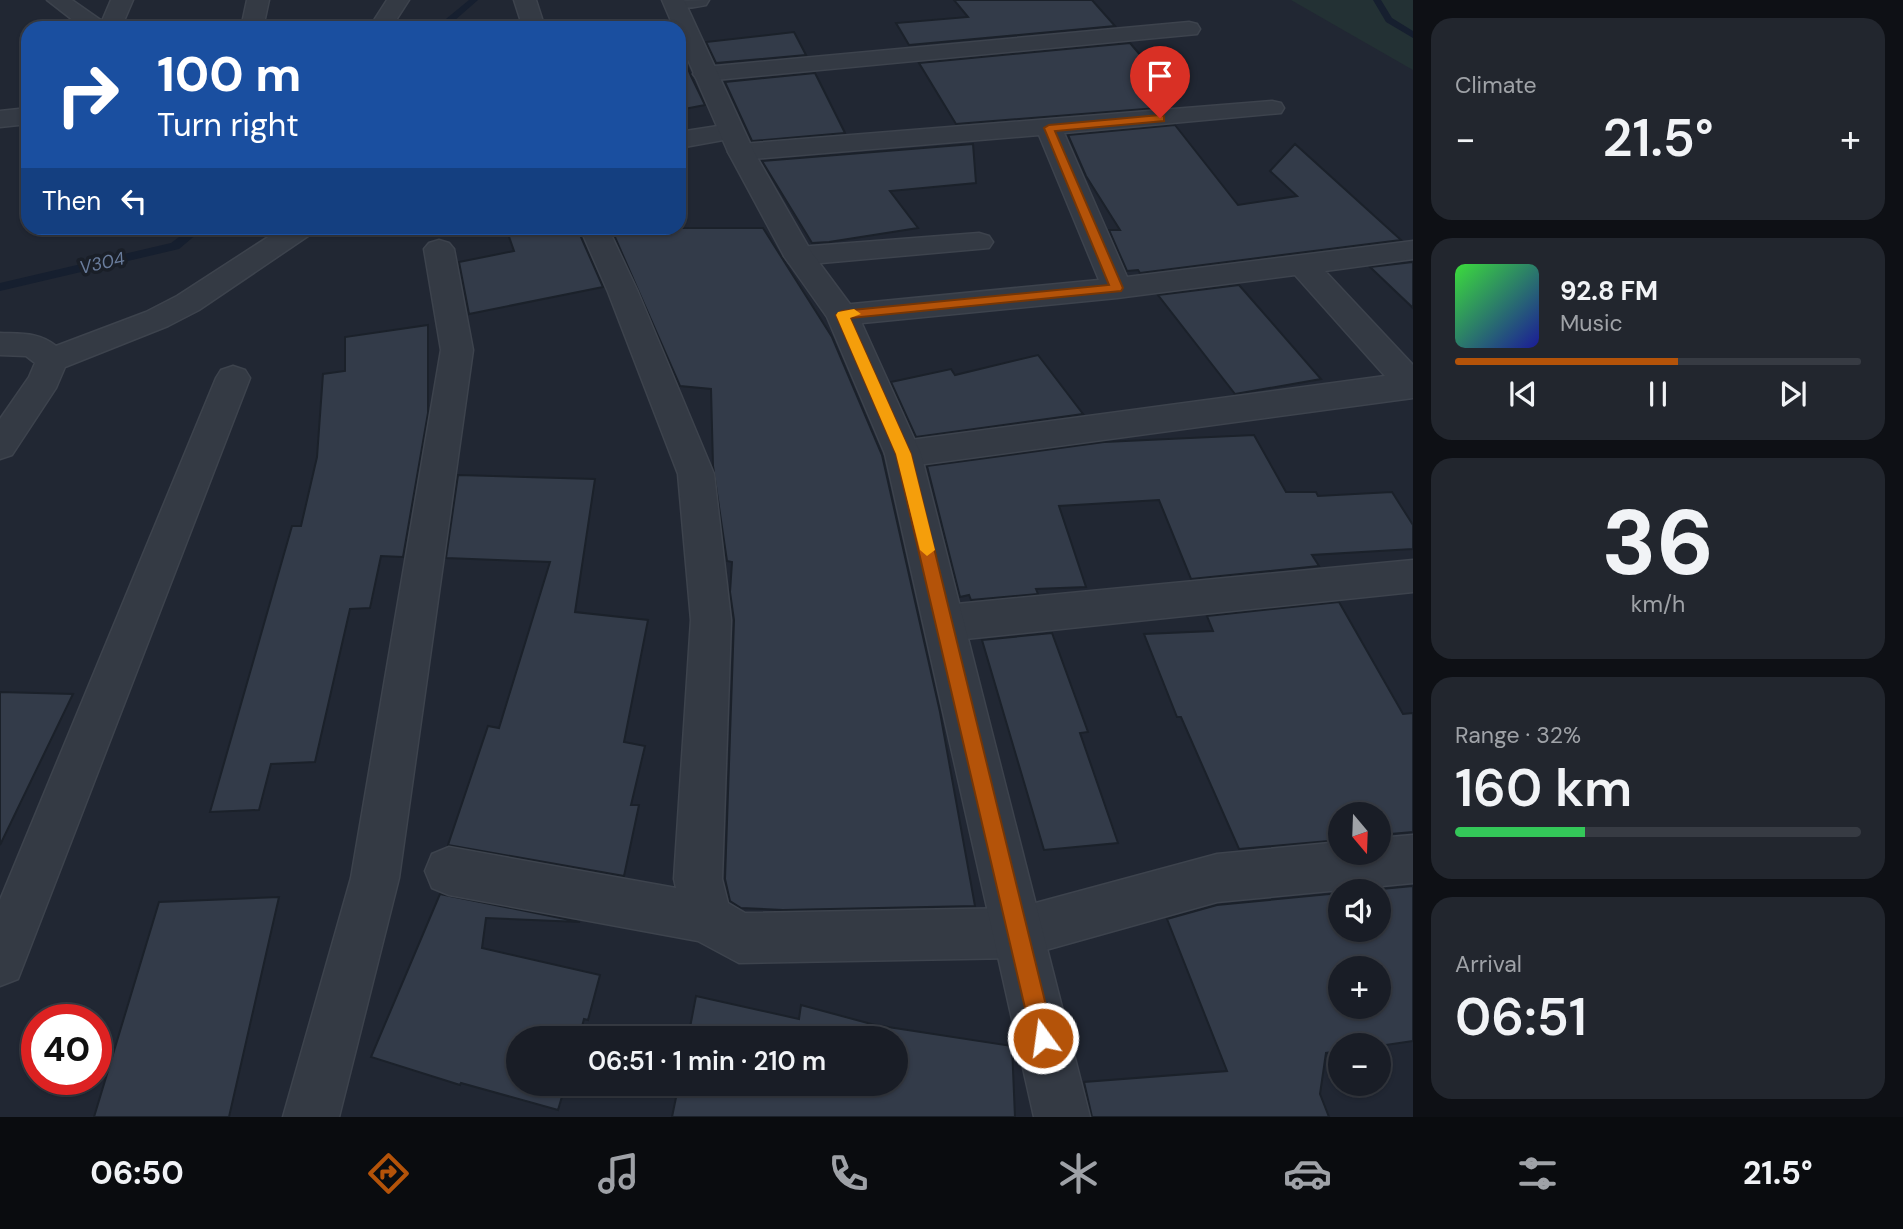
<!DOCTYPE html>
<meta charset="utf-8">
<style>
:root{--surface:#191d26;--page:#22262e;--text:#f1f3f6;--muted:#9fa2a7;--line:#373b43;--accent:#b45309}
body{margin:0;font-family:"DM Sans",sans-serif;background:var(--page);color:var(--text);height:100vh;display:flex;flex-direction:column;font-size:26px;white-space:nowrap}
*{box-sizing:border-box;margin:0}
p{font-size:23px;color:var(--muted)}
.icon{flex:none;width:38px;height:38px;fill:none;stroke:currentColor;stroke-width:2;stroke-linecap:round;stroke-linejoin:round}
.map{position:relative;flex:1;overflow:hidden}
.details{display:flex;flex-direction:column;gap:18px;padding:18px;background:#0e1015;width:490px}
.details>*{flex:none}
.banner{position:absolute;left:21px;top:21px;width:665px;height:214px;border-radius:21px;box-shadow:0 2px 5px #0004,0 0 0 2px var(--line);background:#1a4fa0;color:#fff;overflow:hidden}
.needle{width:46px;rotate:161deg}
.buttons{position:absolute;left:1328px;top:802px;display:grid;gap:14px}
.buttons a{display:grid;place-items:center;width:63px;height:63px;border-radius:50%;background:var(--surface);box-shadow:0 2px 5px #0004,0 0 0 2px var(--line);font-size:35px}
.speed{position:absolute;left:21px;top:1004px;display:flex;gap:14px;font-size:35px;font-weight:700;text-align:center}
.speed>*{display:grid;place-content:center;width:91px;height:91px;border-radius:50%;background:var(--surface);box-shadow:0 2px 5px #0004,0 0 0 2px var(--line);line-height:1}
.speed .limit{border:10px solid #d22;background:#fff;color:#111}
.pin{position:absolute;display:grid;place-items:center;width:60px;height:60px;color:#fff;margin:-72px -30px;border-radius:50% 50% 50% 0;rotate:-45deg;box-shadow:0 0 7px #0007}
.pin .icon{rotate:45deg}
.me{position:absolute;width:77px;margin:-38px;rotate:346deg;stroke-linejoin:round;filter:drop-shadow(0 0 5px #0008)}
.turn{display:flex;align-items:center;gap:24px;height:147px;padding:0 21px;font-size:32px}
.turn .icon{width:91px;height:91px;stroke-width:2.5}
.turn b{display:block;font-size:49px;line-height:60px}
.then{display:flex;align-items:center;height:66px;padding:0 21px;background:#0003;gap:14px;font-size:26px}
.big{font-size:52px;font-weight:600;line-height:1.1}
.details .card{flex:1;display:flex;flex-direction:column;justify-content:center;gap:10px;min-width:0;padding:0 24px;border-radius:21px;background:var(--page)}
.details .dial{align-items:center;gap:0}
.dial b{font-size:91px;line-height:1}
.song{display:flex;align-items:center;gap:21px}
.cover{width:84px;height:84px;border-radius:10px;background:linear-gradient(135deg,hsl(120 70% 55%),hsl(240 70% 35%))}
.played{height:7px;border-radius:4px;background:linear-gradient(90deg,var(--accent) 55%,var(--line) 55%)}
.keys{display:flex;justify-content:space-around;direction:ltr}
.heat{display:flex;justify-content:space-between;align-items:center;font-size:38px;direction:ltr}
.charge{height:10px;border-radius:5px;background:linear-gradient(90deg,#34c759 32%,var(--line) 0)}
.trip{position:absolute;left:506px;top:1026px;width:402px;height:70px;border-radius:35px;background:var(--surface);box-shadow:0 2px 5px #0004,0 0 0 2px var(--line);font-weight:600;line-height:70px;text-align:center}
.tabs{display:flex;height:112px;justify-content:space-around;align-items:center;background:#0a0c0f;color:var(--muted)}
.tabs .icon{width:49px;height:49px}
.tabs .active{color:var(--accent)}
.tabs b{font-size:32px;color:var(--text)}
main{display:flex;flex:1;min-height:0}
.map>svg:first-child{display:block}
.green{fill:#233134}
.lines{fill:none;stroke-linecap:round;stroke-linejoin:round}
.stream{fill:#161f2f;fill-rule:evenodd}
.building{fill:#333b49;stroke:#1b212a;stroke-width:2;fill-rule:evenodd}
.minor-casing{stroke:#3d434d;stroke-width:3}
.tertiary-casing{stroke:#3d434d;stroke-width:3}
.minor{fill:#343a44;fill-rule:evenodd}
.tertiary{fill:#343a44;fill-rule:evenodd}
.route{fill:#b45309;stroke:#753606;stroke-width:2}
.slow{fill:#f59e0b}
.labels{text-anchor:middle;stroke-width:7;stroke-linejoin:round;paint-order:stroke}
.far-water-label{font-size:18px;font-style:italic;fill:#6a7d9d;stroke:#1a1f28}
</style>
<main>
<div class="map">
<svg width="1413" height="1117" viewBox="0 0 1413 1117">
<rect width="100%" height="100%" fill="#212733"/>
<!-- green -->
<path class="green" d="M 1291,0 L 1413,0 L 1413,70 Z"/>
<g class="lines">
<!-- stream -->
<path class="stream" d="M 469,0 L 478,0 L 446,28 L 435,28 Z
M 1373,0 L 1381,0 L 1392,18 L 1413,31 L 1413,38 L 1386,22 Z
M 191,228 L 204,228 L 179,249 L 0,291 L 0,283 L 171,243 Z"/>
</g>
<!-- building -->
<path class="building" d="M 954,0 L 1092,0 L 1115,26 L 909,45 L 896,23 L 968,17 Z
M 794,32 L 806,55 L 716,63 L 706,42 Z
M 1130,43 L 1158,76 L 1144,77 L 1170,107 L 956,124 L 919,63 Z
M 679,46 L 691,76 L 705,105 L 679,110 Z
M 815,73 L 845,133 L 752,141 L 725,82 Z
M 1175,125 L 1238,205 L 1297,196 L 1270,171 L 1295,144 L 1401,240 L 1140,273 L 1138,270 L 1127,271 L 1109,230 L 1120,230 L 1086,176 L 1068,135 Z
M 973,144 L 976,183 L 890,191 L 918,228 L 829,242 L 812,243 L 762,161 Z
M 506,228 L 577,228 L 603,287 L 469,314 L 459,262 L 514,251 Z
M 611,228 L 763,228 L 832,337 L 882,455 L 940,712 L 975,906 L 783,910 L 741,908 L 730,901 L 725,879 L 734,620 L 730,592 L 732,562 L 727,561 L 713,466 L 711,389 L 680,386 Z
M 1413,262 L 1413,308 L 1370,267 Z
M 1239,285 L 1321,379 L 1235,394 L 1158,295 Z
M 428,325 L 428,413 L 403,557 L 381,556 L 370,608 L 350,609 L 315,762 L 271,764 L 259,810 L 210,812 L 292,526 L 301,526 L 317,457 L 323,374 L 345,371 L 345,337 Z
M 1038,355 L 1083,414 L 916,437 L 891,382 L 951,369 L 955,375 Z
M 1254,435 L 1286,492 L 1316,492 L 1318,496 L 1392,492 L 1413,525 L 1413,549 L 1312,555 L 1319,566 L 1191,579 L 1159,500 L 1059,506 L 1086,587 L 1036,589 L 1038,594 L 971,600 L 969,595 L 960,597 L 927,466 L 1104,442 Z
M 458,475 L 595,479 L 575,612 L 648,620 L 624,742 L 645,746 L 631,805 L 639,805 L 624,876 L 448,845 L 488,726 L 499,728 L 550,562 L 446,558 Z
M 1339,602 L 1403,714 L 1413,713 L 1413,832 L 1379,835 L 1379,814 L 1340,814 L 1340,840 L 1239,849 L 1181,717 L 1177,717 L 1144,634 L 1213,631 L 1207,616 Z
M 1052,633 L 1088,732 L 1080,733 L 1118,843 L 1044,850 L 982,640 Z
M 0,692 L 73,694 L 0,845 Z
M 1413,886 L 1413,1041 L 1379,1046 L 1340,1045 L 1340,1051 L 1326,1053 L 1320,1094 L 1329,1117 L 1092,1117 L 1084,1082 L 1227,1071 L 1167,919 L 1217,905 L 1340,893 L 1340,929 L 1379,929 L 1379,891 L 1360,891 ZM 1340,968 L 1379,968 L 1379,1006 L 1340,1006 Z
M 440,894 L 580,922 L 486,918 L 482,948 L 600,975 L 588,1020 L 584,1019 L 579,1038 L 518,1038 L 518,1083 L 566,1083 L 558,1110 L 461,1083 L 460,1085 L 371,1057 Z
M 279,897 L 229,1117 L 94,1117 L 159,902 Z
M 696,996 L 799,1019 L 801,1005 L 875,1025 L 1012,1046 L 1015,1117 L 672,1117 L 679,1083 L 896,1083 L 896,1038 L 688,1038 Z"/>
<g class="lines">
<defs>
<path id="minor" d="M 47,0 L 72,0 L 102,21 L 111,0 L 133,0 L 121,28 L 83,28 Z
M 247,0 L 269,0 L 263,28 L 241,28 Z
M 387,0 L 409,0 L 391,28 L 369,28 Z
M 514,0 L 536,0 L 545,28 L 523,28 Z
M 709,0 L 706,5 C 693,8 679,9 666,6 L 663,1 Z
M 1189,22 L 1197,24 L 1200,29 L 1197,34 L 705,81 L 697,79 L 693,74 L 697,69 L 705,67 Z
M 1272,101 L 1281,103 L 1284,108 L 1281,113 L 1064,133 L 1127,277 L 1413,241 L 1413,259 L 1325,271 L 1413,365 L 1413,398 L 903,467 L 891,464 L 885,454 L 891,444 L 903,441 L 1385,376 L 1295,275 L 1117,298 L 842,325 L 831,322 L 826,315 L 831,308 L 842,305 L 1099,280 L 1039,135 L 741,160 L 732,158 L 728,152 L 732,146 L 741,144 Z
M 28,108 L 28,124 L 0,127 L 0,111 Z
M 731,124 L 740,127 L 744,132 L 740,137 L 679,148 L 679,132 Z
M 282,228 L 315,228 L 311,234 L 199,310 L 168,326 L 65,367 L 56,388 L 12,455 L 0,459 L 0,419 L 29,377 L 35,363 L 26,356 L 0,355 L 0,333 C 22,334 39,332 56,346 L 146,312 L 177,296 Z
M 580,228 L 608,228 L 638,292 L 714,474 L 731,620 L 722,879 L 728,903 L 745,913 L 1017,908 L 1217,854 L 1340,842 L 1340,852 L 1379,852 L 1379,838 L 1413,835 L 1413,883 L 1217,902 L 1017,958 L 739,963 L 698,941 L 449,895 L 432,888 L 425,871 L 432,854 L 449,847 L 676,888 L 674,879 L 691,620 L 678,474 L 608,292 Z
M 979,233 L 989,236 L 993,242 L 989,248 L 799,265 L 789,263 L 784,256 L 789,249 L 799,247 Z
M 439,240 L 449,243 L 454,249 L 473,350 L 399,878 L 339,1117 L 283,1117 L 351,878 L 441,350 L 424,249 L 429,243 Z
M 233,366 L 245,370 L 250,378 L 25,961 L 18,979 L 0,986 L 0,900 L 216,378 L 221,370 Z
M 1413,560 L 1413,592 L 946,641 L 932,635 L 926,623 L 932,611 L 946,605 Z"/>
<path id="tertiary" d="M 662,0 L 684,0 L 754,152 L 812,253 L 858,315 L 921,454 L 1090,1117 L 1034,1117 L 885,454 L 827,317 L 784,256 L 728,152 L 679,39 L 679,28 L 674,28 Z"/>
</defs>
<!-- minor casing -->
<use href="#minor" class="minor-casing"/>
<!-- tertiary casing -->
<use href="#tertiary" class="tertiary-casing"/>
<!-- minor -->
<use href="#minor" class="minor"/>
<!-- tertiary -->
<use href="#tertiary" class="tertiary"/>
</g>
<!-- route -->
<path class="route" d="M 1160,115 L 1164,116 L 1164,121 L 1055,131 L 1123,288 L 1121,291 L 850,318 L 911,454 L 1054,1038 L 1051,1046 L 1043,1049 L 1035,1046 L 1032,1038 L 896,454 L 836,315 L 842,311 L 1109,285 L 1044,128 L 1049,125 Z"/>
<!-- slow -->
<path class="slow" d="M 854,309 L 861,314 L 850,318 L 911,454 L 935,550 L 927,556 L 920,550 L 896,454 L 836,315 L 838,312 Z"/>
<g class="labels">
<!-- far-water labels -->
<g class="far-water-label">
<text transform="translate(102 263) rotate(-13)" y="6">V304</text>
</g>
</g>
</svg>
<div class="buttons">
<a><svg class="needle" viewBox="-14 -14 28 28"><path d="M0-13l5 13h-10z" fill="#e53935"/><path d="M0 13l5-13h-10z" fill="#9fa2a7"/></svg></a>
<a><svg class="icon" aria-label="sound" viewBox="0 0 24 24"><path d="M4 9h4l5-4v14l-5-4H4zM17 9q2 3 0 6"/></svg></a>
<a>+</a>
<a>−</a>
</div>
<div class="speed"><div class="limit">40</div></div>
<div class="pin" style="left:1160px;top:118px;background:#d93025"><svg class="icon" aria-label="arrive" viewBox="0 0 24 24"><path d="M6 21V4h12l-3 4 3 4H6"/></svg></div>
<svg class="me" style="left:1043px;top:1038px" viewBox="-20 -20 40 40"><circle r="17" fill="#b45309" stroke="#fff" stroke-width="3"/><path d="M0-11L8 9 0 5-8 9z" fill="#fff"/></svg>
<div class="trip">06:51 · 1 min · 210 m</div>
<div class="banner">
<div class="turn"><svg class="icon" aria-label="right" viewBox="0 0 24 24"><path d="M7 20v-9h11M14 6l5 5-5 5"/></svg><div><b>100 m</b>Turn right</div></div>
<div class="then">Then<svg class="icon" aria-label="left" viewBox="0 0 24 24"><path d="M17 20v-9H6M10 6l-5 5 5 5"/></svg></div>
</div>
</div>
<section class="details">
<div class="card"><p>Climate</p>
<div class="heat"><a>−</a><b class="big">21.5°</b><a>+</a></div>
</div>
<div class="card">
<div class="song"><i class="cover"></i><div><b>92.8 FM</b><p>Music</p></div></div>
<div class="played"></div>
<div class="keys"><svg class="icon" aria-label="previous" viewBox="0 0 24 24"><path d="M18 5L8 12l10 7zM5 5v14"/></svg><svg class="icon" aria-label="pause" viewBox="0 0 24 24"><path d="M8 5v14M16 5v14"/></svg><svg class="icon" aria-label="next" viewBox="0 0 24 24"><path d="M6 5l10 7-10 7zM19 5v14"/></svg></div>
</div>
<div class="card dial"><b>36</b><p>km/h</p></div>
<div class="card"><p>Range · 32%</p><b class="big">160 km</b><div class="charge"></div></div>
<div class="card"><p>Arrival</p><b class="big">06:51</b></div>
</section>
</main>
<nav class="tabs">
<b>06:50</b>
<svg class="icon active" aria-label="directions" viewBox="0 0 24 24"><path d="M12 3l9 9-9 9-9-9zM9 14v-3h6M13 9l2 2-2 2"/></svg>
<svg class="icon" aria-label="music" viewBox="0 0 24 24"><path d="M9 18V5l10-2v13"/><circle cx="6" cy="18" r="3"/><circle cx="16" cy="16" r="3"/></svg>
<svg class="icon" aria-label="phone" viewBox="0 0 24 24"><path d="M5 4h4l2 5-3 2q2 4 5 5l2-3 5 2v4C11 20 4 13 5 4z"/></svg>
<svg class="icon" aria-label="climate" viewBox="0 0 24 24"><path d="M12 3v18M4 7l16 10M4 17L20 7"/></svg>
<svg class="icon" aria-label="car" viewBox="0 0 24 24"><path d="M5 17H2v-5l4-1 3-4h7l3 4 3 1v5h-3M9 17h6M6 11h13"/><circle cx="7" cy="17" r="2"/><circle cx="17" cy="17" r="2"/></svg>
<svg class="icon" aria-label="filters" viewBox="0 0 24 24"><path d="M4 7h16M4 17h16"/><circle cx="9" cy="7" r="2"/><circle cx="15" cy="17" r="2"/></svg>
<b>21.5°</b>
</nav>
